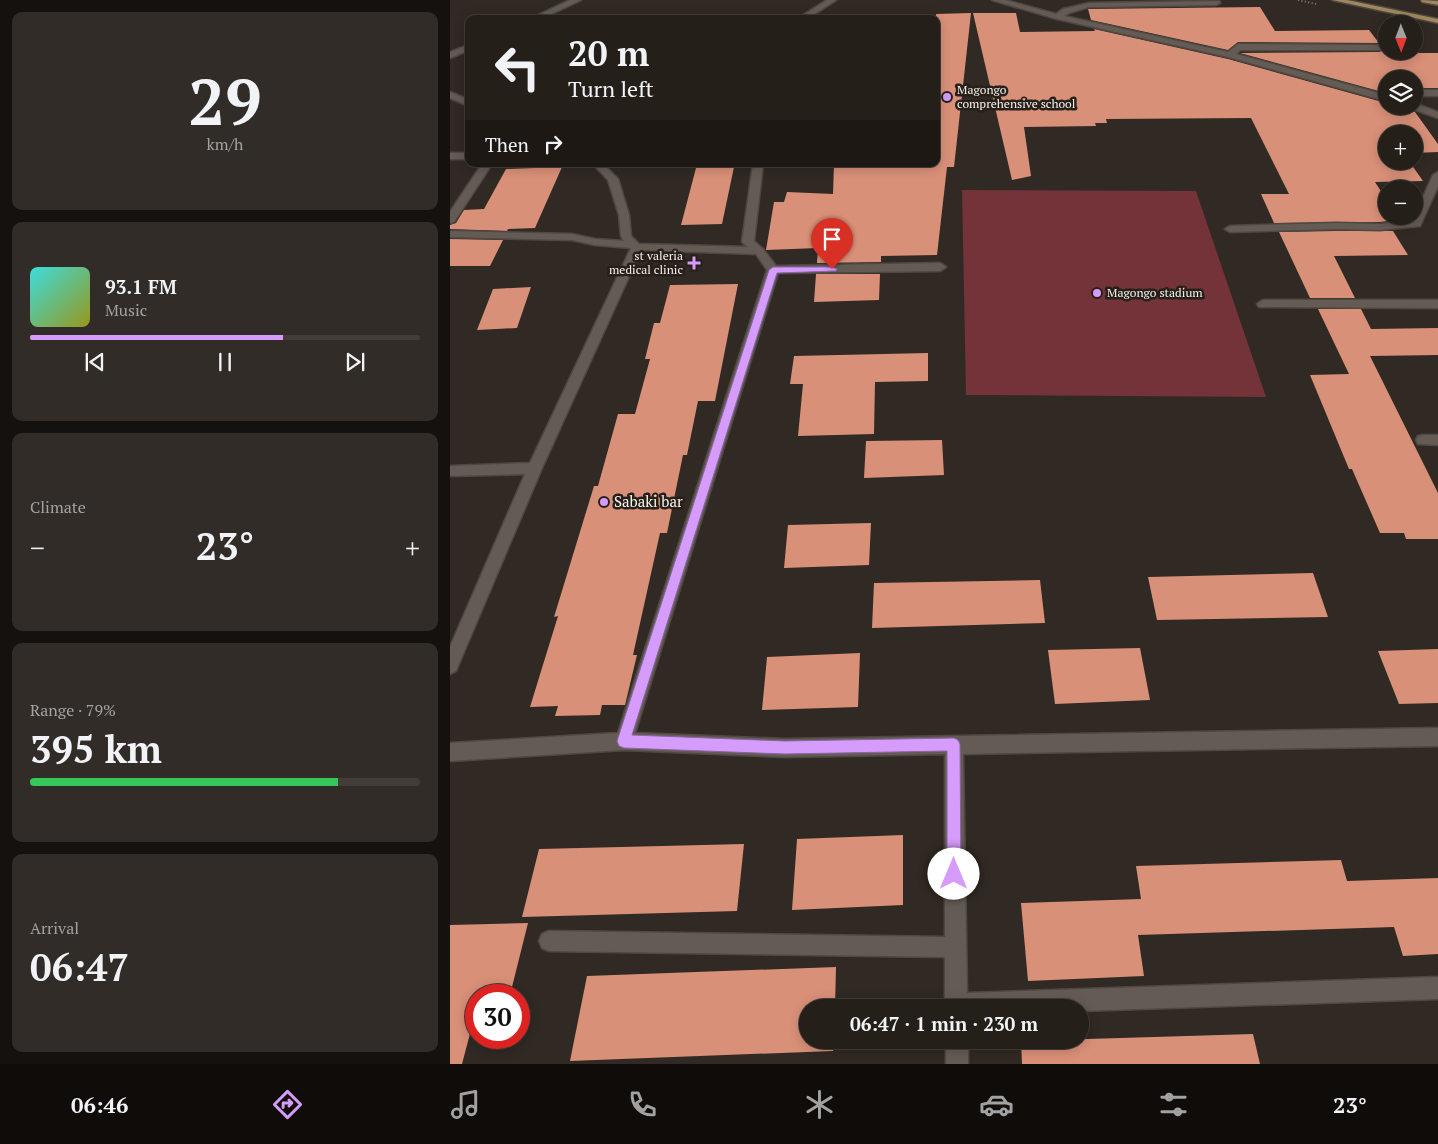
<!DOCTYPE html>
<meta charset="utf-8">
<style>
:root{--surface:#251f1a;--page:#312c27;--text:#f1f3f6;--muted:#a3a2a2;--line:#423d39;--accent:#d59cfb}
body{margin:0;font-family:"PT Serif",serif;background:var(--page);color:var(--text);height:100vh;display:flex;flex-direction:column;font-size:19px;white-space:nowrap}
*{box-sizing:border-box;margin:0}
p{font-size:16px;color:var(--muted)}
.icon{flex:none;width:28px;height:28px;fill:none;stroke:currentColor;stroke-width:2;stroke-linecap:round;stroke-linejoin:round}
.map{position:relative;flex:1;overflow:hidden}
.side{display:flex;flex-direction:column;gap:12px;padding:12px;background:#14110e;width:450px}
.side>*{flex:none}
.banner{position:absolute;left:15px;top:15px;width:475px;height:152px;border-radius:10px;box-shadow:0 2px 12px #0003,0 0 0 1px var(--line);background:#251f1a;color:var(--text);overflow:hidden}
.needle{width:32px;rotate:179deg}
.tools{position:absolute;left:928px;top:15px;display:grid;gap:10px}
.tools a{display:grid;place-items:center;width:45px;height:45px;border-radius:50%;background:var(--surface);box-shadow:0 2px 12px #0003,0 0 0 1px var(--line);font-size:25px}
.speed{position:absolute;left:15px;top:984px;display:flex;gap:10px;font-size:25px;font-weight:700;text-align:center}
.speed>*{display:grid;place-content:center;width:65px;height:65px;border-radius:50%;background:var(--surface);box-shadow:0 2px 12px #0003,0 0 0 1px var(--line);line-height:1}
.speed .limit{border:8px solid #d22;background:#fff;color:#111}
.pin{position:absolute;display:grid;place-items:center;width:42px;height:42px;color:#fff;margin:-51px -21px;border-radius:50% 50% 50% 0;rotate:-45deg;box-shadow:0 0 5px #0007}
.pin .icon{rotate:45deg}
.me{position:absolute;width:55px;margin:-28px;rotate:0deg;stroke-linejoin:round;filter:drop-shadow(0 0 4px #0008)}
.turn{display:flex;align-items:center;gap:18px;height:105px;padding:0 20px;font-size:22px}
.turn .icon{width:65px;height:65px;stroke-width:2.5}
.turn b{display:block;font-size:35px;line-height:42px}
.then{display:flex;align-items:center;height:48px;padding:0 20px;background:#0003;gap:10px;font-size:19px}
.big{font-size:38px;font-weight:700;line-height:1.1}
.side .card{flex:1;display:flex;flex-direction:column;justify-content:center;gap:8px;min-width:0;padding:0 18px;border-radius:10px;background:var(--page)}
.side .dial{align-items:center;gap:0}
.dial b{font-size:65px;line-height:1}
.song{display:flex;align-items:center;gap:15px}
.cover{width:60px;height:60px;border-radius:8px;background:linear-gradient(135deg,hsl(180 70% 55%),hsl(60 70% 35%))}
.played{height:5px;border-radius:2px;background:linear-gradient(90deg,var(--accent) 65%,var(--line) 65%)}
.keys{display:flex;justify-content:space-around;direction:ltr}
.heat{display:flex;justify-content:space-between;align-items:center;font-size:28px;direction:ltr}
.charge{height:8px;border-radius:4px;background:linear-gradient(90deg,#34c759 79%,var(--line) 0)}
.trip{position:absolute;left:349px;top:999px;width:290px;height:50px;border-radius:25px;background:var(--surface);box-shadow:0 2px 12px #0003,0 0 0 1px var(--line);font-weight:700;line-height:50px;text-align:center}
.menu{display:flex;height:80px;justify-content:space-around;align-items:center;background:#0f0c0a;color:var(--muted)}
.menu .icon{width:35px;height:35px}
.menu .selected{color:var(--accent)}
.menu b{font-size:22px;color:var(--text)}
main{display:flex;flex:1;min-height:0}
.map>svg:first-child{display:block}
.green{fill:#733339}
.building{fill:#d99078}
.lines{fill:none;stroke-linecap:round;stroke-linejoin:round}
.minor-casing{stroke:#4e4842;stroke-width:3}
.major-casing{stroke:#4e4842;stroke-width:3}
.path{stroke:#837c77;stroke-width:2;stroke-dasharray:1 2.5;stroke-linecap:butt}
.minor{fill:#645b54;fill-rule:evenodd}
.major{fill:#a0875d;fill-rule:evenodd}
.route{fill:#d59cfb;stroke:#8a65a3}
.poi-dot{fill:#d59cfb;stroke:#27201a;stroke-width:2}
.labels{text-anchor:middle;stroke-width:5;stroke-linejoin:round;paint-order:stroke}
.far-poi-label{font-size:12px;fill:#f6f1ed;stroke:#27201a;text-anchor:start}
.poi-label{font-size:15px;fill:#f6f1ed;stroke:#27201a;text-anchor:start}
</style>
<main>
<section class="side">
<div class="card dial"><b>29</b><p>km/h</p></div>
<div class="card">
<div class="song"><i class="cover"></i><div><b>93.1 FM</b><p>Music</p></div></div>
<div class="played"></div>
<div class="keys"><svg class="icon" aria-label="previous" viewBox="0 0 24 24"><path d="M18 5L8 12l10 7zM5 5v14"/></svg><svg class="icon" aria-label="pause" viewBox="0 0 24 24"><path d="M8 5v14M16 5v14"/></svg><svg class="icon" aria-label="next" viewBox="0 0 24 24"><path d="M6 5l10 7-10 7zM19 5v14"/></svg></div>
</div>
<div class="card"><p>Climate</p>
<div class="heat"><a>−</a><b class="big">23°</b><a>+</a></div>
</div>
<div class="card"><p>Range · 79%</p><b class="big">395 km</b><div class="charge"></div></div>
<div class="card"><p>Arrival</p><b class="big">06:47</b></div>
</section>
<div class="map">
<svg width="988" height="1064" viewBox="0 0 988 1064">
<rect width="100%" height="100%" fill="#312923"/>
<!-- green -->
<path class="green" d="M 512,190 L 746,191 L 816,397 L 516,395 Z"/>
<!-- building -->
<path class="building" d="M 810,7 L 825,31 L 919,30 L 929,43 L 788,42 L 778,50 L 641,20 L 638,9 Z
M 521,13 L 504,167 L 497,167 L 487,255 L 431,256 L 431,262 L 367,263 L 368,248 L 316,250 L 324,202 L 334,202 L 337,192 L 383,194 L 384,164 L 486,164 L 486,14 Z
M 523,13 L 566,13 L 570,32 L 645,31 L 644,29 L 778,59 L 936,103 L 936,106 L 957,106 L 959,110 L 965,112 L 988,144 L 988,152 L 964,153 L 964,134 L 936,134 L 936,161 L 959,161 L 973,181 L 925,182 L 936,199 L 936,216 L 947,217 L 935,218 L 938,221 L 930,222 L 824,223 L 811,194 L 839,194 L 801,118 L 656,119 L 657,123 L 645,123 L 646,126 L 574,127 L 581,176 L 562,180 Z
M 934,50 L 936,53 L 988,53 L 988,88 L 964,88 L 964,79 L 936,79 L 936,93 L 790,53 L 929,52 Z
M 112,167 L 85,228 L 58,229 L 57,231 L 0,229 L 0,225 L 6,223 L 14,210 L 34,209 L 56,169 Z
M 284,167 L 272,224 L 231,225 L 246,168 Z
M 886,231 L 943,231 L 958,255 L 884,256 L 905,298 L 860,298 L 829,232 Z
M 0,239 L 53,240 L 40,266 L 0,266 Z
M 366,274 L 430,274 L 429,300 L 364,302 Z
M 288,284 L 265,401 L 248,401 L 237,455 L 233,455 L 217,533 L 210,533 L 183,655 L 187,655 L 175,705 L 152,705 L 150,715 L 105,716 L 108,706 L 80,707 L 108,616 L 104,617 L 144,486 L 148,486 L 168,414 L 185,414 L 200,359 L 195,359 L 204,323 L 210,323 L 220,285 Z
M 81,287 L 67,328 L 27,330 L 43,289 Z
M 868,309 L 911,309 L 921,329 L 988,328 L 988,355 L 920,356 L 988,493 L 988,539 L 956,539 L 954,533 L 930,533 L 902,469 L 899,469 L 860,375 L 899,374 Z
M 478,353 L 478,381 L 425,382 L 424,434 L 348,436 L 353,384 L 340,384 L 344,356 Z
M 492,440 L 494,475 L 414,478 L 416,441 Z
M 421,523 L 419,565 L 334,568 L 338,525 Z
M 863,573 L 878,617 L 707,620 L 698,577 Z
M 590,580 L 595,623 L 422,628 L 424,583 Z
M 690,648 L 700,700 L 605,704 L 598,650 Z
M 988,649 L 988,703 L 949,704 L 928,651 Z
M 410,653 L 408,707 L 312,710 L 317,657 Z
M 453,835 L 453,905 L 342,910 L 347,839 Z
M 294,844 L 287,911 L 72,917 L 89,849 Z
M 891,860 L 897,881 L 988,878 L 988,954 L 953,956 L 944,927 L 688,935 L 694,976 L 578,981 L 571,903 L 691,899 L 686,866 Z
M 78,923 L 60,995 L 26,995 L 26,1011 L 12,1064 L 0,1064 L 0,925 Z
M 386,967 L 385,1008 L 358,1008 L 358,1040 L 383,1040 L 383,1051 L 120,1061 L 137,976 Z
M 803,1034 L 810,1064 L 572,1064 L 571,1041 Z"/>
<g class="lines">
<defs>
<path id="minor" d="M 120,0 L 131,0 L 91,19 L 80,19 Z
M 377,0 L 386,0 L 357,19 L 347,19 Z
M 542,0 L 555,0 L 606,14 L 613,9 L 639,3 L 769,1 L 770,3 L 766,5 L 639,7 L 619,13 L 614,16 L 778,52 L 788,44 L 932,45 L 932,49 L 929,50 L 790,50 L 786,54 L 936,95 L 936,101 L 778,57 L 607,19 Z
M 19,45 L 19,50 L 0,58 L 0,52 Z
M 964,90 L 988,90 L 988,96 L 964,96 Z
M 0,92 L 19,100 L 19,106 L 0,98 Z
M 964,103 L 988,112 L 988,118 L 960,108 L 959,106 L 964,106 Z
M 0,153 L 19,153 L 19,159 L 0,159 Z
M 32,164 L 42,164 L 4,222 L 0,223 L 0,212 Z
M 143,164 L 153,164 L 168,179 L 179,215 L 181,236 L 189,244 L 298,247 L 292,242 L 303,164 L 313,164 L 304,241 L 313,249 L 326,266 L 490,263 L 496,267 L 490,271 L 328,273 L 185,733 L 335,739 L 988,728 L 988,746 L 513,754 L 517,993 L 988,977 L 988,999 L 630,1011 L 630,1008 L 495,1008 L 495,957 L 99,951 L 92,948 L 89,941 L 92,934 L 99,931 L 495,937 L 495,754 L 335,757 L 174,750 L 0,761 L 0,743 L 168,733 L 317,270 L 306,254 L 191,250 L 92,468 L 8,666 L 6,671 L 0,674 L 0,647 L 75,474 L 0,476 L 0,466 L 80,463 L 181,248 L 145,245 L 122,240 L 0,237 L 0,231 L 122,234 L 145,239 L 174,241 L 171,236 L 169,215 L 158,180 Z
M 988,172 L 988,186 L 970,226 L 930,230 L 886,229 L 780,232 L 775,229 L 780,226 L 886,223 L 930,224 L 962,221 L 983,175 Z
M 813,300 L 988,300 L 988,308 L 809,307 L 807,304 Z
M 973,435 L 988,435 L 988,445 L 968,444 L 966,440 L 968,436 Z
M 496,1040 L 518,1040 L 518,1064 L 496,1064 Z"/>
<path id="major" d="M 882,0 L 897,0 L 988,19 L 988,23 Z
M 971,0 L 988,1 L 988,5 L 972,2 Z"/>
</defs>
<!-- minor casing -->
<use href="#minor" class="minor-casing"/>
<!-- major casing -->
<use href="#major" class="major-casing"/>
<!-- path -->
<path class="path" d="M 848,0 L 866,4"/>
<!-- minor -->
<use href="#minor" class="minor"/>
<!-- major -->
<use href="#major" class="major"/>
</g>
<!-- route -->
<path class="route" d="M 382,267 L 387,269 L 386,271 L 327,273 L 182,735 L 335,741 L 504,738 L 508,740 L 510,744 L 511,874 L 509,879 L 504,881 L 499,879 L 497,874 L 497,751 L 335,754 L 174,748 L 169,746 L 167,741 L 319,270 L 323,267 Z"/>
<!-- markers -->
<g class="poi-dot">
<circle cx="497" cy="97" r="5"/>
<path d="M241.5 255.5h5v5h5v5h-5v5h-5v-5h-5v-5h5z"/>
<circle cx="647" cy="293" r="5"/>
<circle cx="154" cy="502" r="5"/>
</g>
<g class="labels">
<!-- far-poi labels -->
<g class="far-poi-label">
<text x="507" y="94">Magongo<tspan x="507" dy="14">comprehensive school</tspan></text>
<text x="233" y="260" text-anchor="end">st valeria<tspan x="233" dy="14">medical clinic</tspan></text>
<text x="657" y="297">Magongo stadium</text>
</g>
<!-- poi labels -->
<g class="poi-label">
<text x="164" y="507">Sabaki bar</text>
</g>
</g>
</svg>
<div class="tools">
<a><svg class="needle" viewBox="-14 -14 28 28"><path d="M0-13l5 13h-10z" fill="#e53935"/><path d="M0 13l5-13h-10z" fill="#a3a2a2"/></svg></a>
<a><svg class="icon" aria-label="layers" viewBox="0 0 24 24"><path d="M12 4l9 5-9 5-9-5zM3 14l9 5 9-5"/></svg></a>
<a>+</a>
<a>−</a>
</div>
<div class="speed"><div class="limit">30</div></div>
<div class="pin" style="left:382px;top:269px;background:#d93025"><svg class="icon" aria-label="arrive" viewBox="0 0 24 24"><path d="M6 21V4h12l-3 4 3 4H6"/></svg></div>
<svg class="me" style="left:504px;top:874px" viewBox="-20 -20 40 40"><circle r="19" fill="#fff"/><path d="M0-13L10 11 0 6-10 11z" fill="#d59cfb"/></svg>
<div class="trip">06:47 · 1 min · 230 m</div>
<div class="banner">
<div class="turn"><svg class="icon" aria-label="left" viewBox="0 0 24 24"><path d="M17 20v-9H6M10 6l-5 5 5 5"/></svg><div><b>20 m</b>Turn left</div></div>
<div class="then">Then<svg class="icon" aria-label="right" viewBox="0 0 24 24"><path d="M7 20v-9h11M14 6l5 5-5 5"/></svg></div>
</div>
</div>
</main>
<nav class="menu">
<b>06:46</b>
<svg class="icon selected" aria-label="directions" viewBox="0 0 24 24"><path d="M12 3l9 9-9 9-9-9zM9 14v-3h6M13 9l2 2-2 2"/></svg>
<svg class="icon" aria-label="music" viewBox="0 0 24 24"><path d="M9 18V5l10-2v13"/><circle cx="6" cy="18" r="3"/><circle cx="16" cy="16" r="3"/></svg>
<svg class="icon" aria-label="phone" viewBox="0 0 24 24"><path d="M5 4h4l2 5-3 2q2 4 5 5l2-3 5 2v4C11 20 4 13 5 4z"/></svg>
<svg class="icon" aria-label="climate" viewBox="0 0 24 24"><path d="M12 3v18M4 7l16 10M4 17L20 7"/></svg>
<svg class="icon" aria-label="car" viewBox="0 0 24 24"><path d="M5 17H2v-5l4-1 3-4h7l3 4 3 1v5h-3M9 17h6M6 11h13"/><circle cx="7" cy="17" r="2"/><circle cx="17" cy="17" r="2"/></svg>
<svg class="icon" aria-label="filters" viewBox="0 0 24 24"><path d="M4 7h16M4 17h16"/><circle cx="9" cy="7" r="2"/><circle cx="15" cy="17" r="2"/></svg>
<b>23°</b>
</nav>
